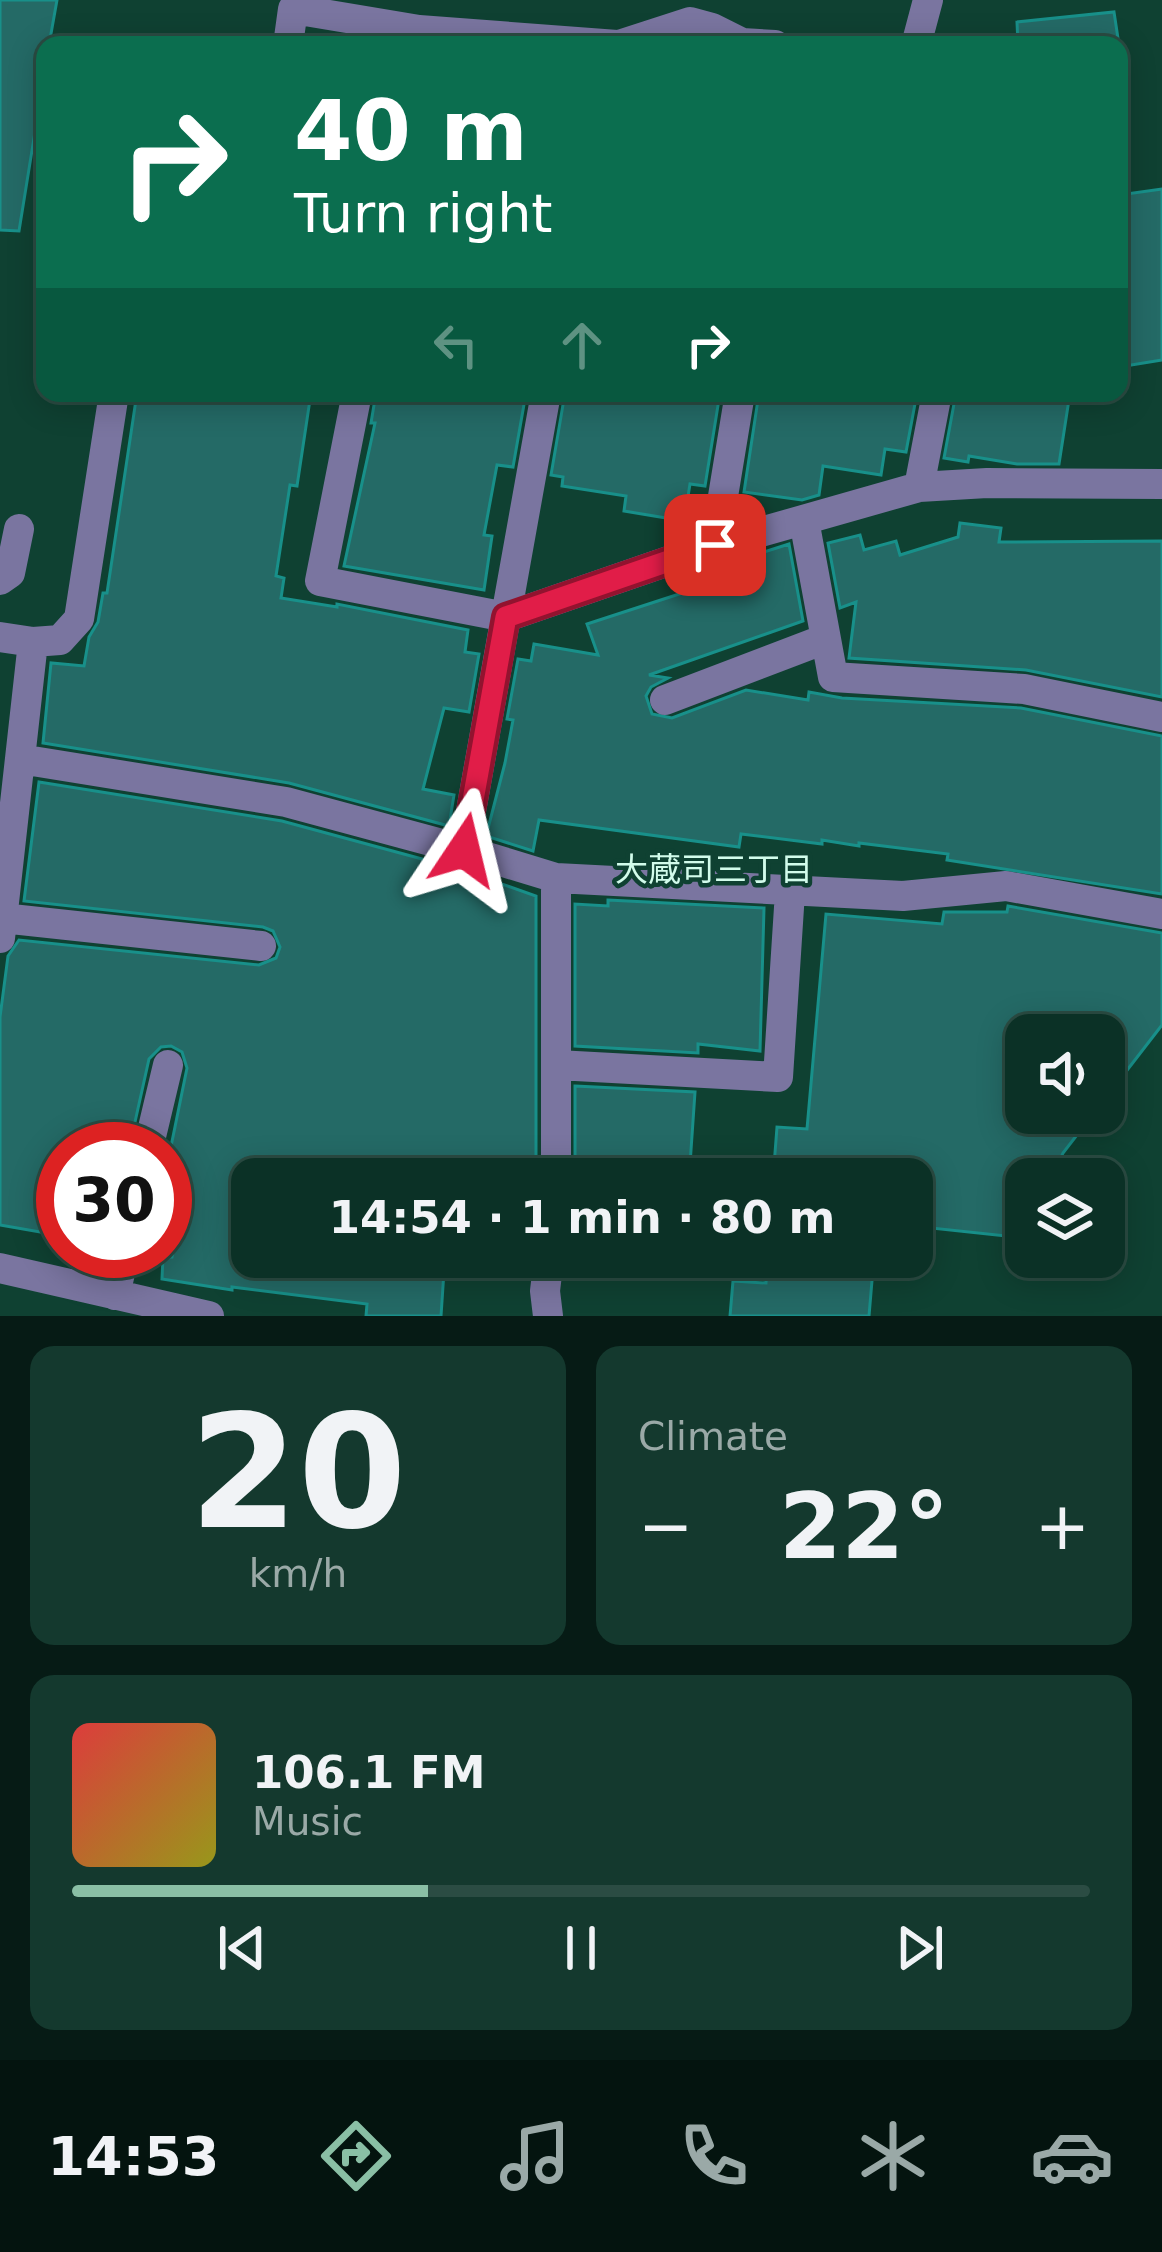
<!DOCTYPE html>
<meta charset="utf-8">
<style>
:root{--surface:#0b3126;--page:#14392e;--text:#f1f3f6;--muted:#9aa9a7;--line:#2b4c43;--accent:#8abfa5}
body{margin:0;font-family:"DejaVu Sans","Noto Sans JP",sans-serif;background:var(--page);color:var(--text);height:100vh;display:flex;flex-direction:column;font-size:45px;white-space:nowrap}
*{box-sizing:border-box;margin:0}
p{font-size:39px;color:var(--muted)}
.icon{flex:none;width:66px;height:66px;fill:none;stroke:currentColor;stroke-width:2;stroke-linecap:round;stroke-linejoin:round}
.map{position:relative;height:1316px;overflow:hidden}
.drawer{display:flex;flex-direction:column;gap:30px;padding:30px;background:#061b15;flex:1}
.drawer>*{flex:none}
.banner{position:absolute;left:36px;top:36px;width:1092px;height:366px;border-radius:24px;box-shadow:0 6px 30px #0003,0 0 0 3px var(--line);background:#0b6e4f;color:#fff;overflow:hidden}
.fabs{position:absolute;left:1005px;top:1014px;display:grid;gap:24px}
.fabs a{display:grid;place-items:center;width:120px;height:120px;border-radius:24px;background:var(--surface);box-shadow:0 6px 30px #0003,0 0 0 3px var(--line);font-size:60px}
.speed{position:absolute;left:36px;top:1122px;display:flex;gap:24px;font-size:60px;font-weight:700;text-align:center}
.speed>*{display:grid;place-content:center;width:156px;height:156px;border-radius:50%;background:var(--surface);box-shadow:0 6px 30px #0003,0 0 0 3px var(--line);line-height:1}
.speed .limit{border:18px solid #d22;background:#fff;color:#111}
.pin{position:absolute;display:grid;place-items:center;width:102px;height:102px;color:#fff;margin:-51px;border-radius:24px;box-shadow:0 6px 18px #0006}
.me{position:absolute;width:132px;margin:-66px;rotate:10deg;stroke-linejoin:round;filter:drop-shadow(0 0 9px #0008)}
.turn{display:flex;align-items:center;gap:42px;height:252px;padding:0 60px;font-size:54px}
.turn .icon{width:156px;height:156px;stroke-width:2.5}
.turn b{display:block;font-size:84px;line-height:102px}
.lanes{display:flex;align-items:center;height:114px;padding:0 60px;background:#0003;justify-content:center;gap:60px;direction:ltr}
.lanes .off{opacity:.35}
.big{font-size:90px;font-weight:700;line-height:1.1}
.drawer .tile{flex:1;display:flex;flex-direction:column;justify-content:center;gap:18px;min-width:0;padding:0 42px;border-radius:24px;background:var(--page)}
.drawer .dial{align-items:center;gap:0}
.dial b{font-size:156px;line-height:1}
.song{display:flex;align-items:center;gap:36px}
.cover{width:144px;height:144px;border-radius:18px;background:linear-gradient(135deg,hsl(0 70% 55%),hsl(60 70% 35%))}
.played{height:12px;border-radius:6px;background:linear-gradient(90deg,var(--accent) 35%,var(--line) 35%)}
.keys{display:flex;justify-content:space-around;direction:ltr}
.heat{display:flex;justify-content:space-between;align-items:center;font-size:66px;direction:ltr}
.drawer .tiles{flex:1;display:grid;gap:30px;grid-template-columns:1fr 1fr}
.tile:last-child{grid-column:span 2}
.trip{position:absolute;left:231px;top:1158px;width:702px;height:120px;border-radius:24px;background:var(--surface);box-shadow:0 6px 30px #0003,0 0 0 3px var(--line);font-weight:700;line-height:120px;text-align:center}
.tabs{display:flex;height:192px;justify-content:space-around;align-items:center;background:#04140f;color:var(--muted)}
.tabs .icon{width:84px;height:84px}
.tabs .current{color:var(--accent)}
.tabs b{font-size:54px;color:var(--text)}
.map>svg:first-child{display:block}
.building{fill:#246a66;stroke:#18908a;stroke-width:3}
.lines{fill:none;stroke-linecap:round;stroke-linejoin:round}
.minor{stroke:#7a75a0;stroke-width:30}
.route-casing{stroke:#92132f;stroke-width:30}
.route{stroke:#e11d48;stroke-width:21}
.labels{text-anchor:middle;stroke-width:9;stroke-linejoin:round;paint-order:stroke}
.neighbourhood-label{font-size:33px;fill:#d2fceb;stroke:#0f4132}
</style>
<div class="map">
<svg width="1162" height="1316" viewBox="0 0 1162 1316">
<rect width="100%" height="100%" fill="#0f4132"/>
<!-- building -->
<path class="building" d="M 0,0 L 57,0 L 49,45 L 45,45 L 45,70 L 19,231 L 0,230 Z
M 1114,12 L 1119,45 L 1018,45 L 1017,22 Z
M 1162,189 L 1162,360 L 1119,367 L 1119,195 Z
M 137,393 L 311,393 L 297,486 L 290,485 L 276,576 L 284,578 L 281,598 L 337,607 L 337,604 L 468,630 L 465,652 L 479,654 L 469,712 L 444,708 L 423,789 L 454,795 L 449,826 L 289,783 L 43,743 L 51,663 L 84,666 L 89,637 L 98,622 L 103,593 L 107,593 Z
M 376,393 L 526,393 L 513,467 L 497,465 L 484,535 L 492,536 L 484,590 L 344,566 L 375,423 L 371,423 Z
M 565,393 L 720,393 L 705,486 L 690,484 L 684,521 L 624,511 L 626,496 L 562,486 L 563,477 L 551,475 Z
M 759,393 L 917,393 L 906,452 L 885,449 L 881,475 L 823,466 L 819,495 L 802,500 L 744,492 Z
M 956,393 L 1070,393 L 1059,464 L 1017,464 L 969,456 L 968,462 L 944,458 Z
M 960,523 L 1001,528 L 999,542 L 1162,541 L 1162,697 L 1026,670 L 849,658 L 856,602 L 840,608 L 828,543 L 860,535 L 864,550 L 896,541 L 900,555 L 958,537 Z
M 789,544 L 803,621 L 649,675 L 668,678 L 651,687 L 646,696 L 652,714 L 672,718 L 746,690 L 808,700 L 809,692 L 842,698 L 1021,708 L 1162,736 L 1162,894 L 947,860 L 948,854 L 859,843 L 859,846 L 822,840 L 822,844 L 741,834 L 739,847 L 539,820 L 533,851 L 486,836 L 505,763 L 513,720 L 507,719 L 518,659 L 531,661 L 534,644 L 598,655 L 587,624 L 710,584 L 705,571 Z
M 39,782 L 282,821 L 459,869 L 536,896 L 536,1179 L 448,1174 L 448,1179 L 249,1179 L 237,1257 L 417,1257 L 415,1268 L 444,1271 L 441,1316 L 366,1316 L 367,1304 L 232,1287 L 232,1290 L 162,1279 L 163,1257 L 172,1257 L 186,1169 L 167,1166 L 187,1068 L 182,1052 L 171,1046 L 161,1047 L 149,1059 L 129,1149 L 63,1149 L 63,1236 L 0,1225 L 0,1017 L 8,956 L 19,940 L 259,965 L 276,958 L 280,947 L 273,931 L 263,927 L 24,901 Z
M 608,900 L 764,908 L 760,1051 L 698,1044 L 698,1053 L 575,1046 L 575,904 L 608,906 Z
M 1008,906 L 1162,933 L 1162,1025 L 1104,1100 L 1104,1035 L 1026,1035 L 1026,1113 L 1094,1113 L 1063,1153 L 1052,1179 L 1026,1179 L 1026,1238 L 912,1226 L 912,1179 L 773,1179 L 777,1127 L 807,1129 L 826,914 L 942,924 L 944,912 L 1007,912 Z
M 575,1086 L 695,1092 L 689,1179 L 575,1179 Z
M 767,1257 L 874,1257 L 869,1316 L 730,1316 L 733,1281 L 766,1283 Z"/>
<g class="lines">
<!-- minor -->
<path class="minor" d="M 288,45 L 293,9 L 419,30 L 617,45
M 619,45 L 690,22 L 712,28 L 742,43 L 775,45
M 916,45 L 928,0
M 357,393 L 320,581 L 506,617 L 715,545 L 919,487 L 987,483 L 1162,484
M 546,393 L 464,850 L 556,878 L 903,896 L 1006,886 L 1162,914
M 919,487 L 937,393
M 804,520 L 833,677 L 1024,689 L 1162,717
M 715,545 L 740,393
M 0,580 L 10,573 L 19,529
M 0,637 L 33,642
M 665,700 L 825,639
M 20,759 L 286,802 L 464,850
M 2,918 L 261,946
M 0,938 L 33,642 L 60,640 L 79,619 L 114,393
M 557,1065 L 778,1077 L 790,892
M 148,1149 L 168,1065
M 556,1179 L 556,878
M 0,1268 L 209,1316
M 115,1295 L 125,1251
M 548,1316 L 545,1291 L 549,1257"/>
</g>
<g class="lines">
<defs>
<path id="route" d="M 464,850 L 506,617 L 715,545"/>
</defs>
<!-- route casing -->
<use href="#route" class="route-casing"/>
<!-- route -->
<use href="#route" class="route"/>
</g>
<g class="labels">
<!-- neighbourhood labels -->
<g class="neighbourhood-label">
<text x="714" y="881">大蔵司三丁目</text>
</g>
</g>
</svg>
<div class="fabs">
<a><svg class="icon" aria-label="sound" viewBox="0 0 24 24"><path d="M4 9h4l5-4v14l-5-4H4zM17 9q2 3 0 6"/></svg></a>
<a><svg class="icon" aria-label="layers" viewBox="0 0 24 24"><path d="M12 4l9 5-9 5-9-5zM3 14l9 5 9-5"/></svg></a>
</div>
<div class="speed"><div class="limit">30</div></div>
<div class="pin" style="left:715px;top:545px;background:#d93025"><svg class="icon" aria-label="arrive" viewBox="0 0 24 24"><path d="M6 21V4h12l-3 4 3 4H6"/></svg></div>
<svg class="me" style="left:464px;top:850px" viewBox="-20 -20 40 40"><path d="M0-17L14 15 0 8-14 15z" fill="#e11d48" stroke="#fff" stroke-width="4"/></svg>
<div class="trip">14:54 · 1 min · 80 m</div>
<div class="banner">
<div class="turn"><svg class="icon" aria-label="right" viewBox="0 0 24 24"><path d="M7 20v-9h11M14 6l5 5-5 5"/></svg><div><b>40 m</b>Turn right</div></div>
<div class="lanes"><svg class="icon off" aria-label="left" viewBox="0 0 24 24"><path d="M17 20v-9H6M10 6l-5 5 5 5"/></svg><svg class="icon off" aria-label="ahead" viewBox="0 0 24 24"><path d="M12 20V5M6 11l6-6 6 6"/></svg><svg class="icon" aria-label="right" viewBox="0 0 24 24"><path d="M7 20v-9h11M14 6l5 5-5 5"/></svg></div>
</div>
</div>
<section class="drawer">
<div class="tiles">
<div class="tile dial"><b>20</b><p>km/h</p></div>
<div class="tile"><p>Climate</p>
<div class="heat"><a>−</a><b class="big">22°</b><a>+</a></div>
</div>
<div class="tile">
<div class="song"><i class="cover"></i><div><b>106.1 FM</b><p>Music</p></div></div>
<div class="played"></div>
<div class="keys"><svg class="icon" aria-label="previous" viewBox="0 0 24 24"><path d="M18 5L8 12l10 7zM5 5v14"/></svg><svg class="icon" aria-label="pause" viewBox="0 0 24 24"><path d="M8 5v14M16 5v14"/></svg><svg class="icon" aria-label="next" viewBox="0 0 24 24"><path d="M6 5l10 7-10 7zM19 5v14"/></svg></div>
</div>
</div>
</section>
<nav class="tabs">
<b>14:53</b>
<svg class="icon current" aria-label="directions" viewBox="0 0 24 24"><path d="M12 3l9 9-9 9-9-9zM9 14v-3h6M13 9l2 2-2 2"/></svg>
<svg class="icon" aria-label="music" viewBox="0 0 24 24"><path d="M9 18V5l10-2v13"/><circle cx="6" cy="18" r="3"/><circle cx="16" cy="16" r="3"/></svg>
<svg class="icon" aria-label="phone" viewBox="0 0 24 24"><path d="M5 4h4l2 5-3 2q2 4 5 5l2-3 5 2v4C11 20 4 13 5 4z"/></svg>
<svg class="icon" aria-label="climate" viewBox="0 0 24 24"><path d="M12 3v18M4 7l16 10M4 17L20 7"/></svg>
<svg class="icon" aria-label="car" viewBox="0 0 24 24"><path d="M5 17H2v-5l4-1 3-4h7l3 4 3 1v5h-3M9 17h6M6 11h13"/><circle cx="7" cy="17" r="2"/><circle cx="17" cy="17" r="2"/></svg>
</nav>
